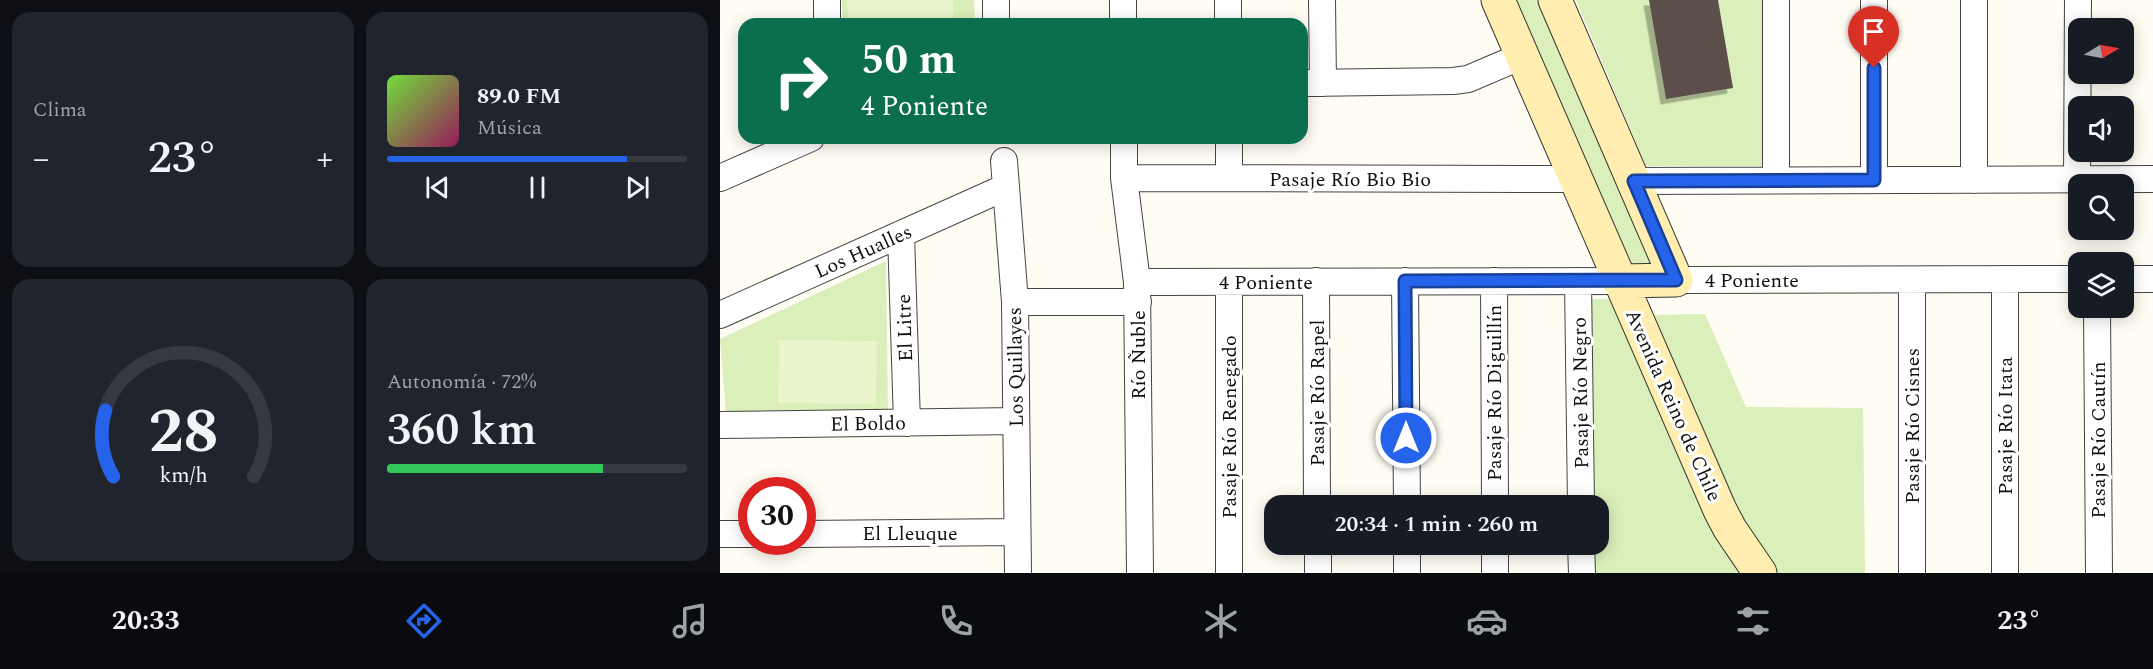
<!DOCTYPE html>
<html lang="es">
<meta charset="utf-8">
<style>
:root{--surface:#171b24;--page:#20242c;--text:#f1f3f6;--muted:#9ea1a6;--line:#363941;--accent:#2563eb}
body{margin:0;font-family:Spectral,serif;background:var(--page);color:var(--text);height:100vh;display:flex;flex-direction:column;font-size:22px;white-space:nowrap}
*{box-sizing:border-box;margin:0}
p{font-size:20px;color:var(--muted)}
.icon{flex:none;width:33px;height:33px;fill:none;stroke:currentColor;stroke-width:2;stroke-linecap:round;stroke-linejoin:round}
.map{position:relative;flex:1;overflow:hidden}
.panel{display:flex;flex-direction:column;gap:12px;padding:12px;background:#0d0f14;width:720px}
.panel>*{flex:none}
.top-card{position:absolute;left:18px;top:18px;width:570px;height:126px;border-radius:18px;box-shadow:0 3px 15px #0003;background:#0b6e4f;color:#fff;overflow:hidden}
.needle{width:39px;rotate:80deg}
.fabs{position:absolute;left:1348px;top:18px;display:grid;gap:12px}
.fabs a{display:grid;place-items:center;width:66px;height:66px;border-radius:12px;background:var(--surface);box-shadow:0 3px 15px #0003;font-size:30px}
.speed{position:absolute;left:18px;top:477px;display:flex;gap:12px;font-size:30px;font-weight:700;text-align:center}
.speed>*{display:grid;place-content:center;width:78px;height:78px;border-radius:50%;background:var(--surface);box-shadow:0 3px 15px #0003;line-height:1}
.speed .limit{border:9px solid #d22;background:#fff;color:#111}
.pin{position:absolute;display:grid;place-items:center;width:51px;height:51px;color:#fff;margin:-62px -26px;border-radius:50% 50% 50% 0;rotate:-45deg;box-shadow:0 0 6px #0007}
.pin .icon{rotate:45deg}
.me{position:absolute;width:66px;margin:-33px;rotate:0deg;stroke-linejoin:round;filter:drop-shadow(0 0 4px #0008)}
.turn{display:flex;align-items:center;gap:21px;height:126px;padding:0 24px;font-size:27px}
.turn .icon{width:78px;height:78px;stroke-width:2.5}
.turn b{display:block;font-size:42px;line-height:51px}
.big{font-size:45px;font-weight:600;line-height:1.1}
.panel .card{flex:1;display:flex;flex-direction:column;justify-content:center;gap:9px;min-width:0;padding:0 21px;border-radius:18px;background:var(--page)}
.panel .dial{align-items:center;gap:0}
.dial svg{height:156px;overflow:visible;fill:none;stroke:var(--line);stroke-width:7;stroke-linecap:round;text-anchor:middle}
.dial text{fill:var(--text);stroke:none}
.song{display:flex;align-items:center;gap:18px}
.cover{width:72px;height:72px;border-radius:9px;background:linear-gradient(135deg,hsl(100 70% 55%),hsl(330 70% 35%))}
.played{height:6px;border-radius:3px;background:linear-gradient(90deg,var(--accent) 80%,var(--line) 80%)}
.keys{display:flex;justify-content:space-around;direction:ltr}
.heat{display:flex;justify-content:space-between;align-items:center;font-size:33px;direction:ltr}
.charge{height:9px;border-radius:4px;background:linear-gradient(90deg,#34c759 72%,var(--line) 0)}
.panel .tiles{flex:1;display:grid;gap:12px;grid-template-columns:repeat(2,1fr)}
.trip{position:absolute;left:544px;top:495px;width:345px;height:60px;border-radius:18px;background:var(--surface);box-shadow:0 3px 15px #0003;font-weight:600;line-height:60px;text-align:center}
.dock{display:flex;height:96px;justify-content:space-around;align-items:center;background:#090b0e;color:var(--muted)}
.dock .icon{width:42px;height:42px}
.dock .selected{color:var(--accent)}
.dock b{font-size:27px;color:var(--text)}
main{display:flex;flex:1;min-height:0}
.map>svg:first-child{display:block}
.green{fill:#daefb9}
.pitch{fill:#ebf5cc}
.building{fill:#5b504c;filter:url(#shadow)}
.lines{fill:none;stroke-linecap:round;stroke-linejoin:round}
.street-casing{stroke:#444;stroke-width:28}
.secondary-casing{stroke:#333;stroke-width:35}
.street{stroke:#fff;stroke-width:26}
.secondary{stroke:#ffeeaf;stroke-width:33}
.route-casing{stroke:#184099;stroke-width:15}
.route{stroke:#2563eb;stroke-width:10}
.labels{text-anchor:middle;stroke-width:6;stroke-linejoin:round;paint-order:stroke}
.street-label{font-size:20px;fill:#111;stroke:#fff}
</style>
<main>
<section class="panel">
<div class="tiles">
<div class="card"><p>Clima</p>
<div class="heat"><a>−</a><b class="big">23°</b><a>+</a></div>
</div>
<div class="card">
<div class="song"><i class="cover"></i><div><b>89.0 FM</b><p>Música</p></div></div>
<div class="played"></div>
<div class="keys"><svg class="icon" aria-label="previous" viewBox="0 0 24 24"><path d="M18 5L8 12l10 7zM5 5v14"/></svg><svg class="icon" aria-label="pause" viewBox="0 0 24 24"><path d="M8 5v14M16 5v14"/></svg><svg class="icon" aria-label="next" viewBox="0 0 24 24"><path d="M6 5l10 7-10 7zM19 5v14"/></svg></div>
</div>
<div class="card dial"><svg viewBox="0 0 100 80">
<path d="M14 69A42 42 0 1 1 86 69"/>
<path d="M14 69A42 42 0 0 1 10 35" stroke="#2563eb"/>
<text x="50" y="56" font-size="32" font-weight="700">28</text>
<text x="50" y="72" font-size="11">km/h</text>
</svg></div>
<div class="card"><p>Autonomía · 72%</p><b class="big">360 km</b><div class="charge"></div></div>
</div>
</section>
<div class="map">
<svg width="1433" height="573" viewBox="0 0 1433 573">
<defs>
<filter id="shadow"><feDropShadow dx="-5.5" dy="5.5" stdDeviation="0" flood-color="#0004"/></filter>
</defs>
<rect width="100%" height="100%" fill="#fffcf4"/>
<!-- green -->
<path class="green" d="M 122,0 L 254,0 L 255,24 L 123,24 Z
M 797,0 L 822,0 L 936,266 L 911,267 Z
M 856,0 L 1044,0 L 1045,166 L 926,166 Z
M 166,261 L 168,413 L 6,414 L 0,339 Z
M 870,299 L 891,299 L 1023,573 L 872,573 L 871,545 L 879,544 L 879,506 L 871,505 Z
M 985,314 L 1026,407 L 1143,408 L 1145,573 L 1050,573 L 1018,522 L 929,315 Z"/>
<!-- pitch -->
<path class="pitch" d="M 127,0 L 233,0 L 233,24 L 128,24 Z
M 59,340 L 157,341 L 156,404 L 58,403 Z"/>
<!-- building -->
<path class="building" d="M 929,0 L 998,0 L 1013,88 L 946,99 Z"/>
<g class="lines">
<defs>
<path id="street" d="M 107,0 L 107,24
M 276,0 L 276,24
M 403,0 L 403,24
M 508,0 L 508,24
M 602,0 L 603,83
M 1154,0 L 1154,180
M 1254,0 L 1254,180
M 585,83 L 733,81 L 748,79 L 802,56
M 404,138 L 404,178 L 417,282 L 420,573
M 509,138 L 509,178
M 284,161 L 295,302 L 298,573
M 0,178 L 91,138
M 404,178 L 855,179
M 1357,179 L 1358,0
M 1056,180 L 1056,0
M 913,181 L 1433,179
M 181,234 L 187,423
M 1285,279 L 1285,573
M 1404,279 L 1433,279
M 956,280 L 1359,279
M 596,281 L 597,506
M 685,281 L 687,506
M 774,281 L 775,506
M 858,281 L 861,506
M 417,282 L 899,281
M 509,282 L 509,573
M 295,302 L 418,302
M 1377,308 L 1379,573
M 0,315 L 286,187
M 0,425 L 296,421
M 0,534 L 32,534
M 82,534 L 297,532
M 598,544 L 598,573
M 687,544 L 687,573
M 775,544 L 775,573
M 861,544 L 862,573
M 1192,573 L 1192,280"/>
<path id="secondary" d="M 778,0 L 1000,510 L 1010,529 L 1040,573
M 835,0 L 956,280 L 899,281"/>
</defs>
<!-- street casing -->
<use href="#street" class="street-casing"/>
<!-- secondary casing -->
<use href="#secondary" class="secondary-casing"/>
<!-- street -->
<use href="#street" class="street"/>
<!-- secondary -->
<use href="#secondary" class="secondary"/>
</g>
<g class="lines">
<defs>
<path id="route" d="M 686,438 L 685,281 L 956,280 L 914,181 L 1154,180 L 1154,68"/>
</defs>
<!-- route casing -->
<use href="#route" class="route-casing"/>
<!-- route -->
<use href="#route" class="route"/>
</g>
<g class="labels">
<!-- street labels -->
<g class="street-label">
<text x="630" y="186">Pasaje Río Bio Bio</text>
<text transform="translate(143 251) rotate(-24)" y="7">Los Hualles</text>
<text x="1032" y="287">4 Poniente</text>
<text x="546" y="289">4 Poniente</text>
<text transform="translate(184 328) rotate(-92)" y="7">El Litre</text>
<text transform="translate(418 355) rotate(-90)" y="7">Río Ñuble</text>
<text transform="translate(295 367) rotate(-91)" y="7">Los Quillayes</text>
<text transform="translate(597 393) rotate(-90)" y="7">Pasaje Río Rapel</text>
<text transform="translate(774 393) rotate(-90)" y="7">Pasaje Río Diguillín</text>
<text transform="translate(860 393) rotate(-91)" y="7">Pasaje Río Negro</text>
<text transform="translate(954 405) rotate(66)" y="7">Avenida Reino de Chile</text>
<text transform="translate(148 423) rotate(-1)" y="7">El Boldo</text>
<text transform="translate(1192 426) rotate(-90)" y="7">Pasaje Río Cisnes</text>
<text transform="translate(1285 426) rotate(-90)" y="7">Pasaje Río Itata</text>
<text transform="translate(509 427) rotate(-90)" y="7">Pasaje Río Renegado</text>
<text transform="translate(1378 440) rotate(-90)" y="7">Pasaje Río Cautín</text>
<text x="190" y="540">El Lleuque</text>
</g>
</g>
</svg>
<div class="fabs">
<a><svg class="needle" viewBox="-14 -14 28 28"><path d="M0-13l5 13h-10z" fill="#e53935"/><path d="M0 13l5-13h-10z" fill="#9ea1a6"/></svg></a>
<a><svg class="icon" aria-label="sound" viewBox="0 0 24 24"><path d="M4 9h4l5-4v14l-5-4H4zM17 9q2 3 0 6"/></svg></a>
<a><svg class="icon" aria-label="search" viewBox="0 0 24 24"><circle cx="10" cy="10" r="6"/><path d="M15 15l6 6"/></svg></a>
<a><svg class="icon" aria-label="layers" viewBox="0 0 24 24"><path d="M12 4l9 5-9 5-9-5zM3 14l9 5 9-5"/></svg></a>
</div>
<div class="speed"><div class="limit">30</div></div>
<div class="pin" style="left:1154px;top:68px;background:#d93025"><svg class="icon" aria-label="arrive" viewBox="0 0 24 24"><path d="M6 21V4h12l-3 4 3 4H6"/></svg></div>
<svg class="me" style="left:686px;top:438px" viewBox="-20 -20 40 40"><circle r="17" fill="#2563eb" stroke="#fff" stroke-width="3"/><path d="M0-11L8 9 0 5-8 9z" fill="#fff"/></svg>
<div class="trip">20:34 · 1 min · 260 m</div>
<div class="top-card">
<div class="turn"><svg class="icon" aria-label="right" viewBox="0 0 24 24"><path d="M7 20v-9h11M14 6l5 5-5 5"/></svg><div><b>50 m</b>4 Poniente</div></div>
</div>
</div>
</main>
<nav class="dock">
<b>20:33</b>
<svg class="icon selected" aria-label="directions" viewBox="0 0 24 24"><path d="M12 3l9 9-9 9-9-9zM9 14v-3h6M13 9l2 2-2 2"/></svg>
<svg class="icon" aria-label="music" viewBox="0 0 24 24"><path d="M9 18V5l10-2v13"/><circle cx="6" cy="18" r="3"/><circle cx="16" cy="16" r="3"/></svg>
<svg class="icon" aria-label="phone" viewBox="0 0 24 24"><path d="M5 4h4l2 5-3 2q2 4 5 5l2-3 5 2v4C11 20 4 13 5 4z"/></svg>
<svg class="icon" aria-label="climate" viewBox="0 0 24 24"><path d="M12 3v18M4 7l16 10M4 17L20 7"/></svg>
<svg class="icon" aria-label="car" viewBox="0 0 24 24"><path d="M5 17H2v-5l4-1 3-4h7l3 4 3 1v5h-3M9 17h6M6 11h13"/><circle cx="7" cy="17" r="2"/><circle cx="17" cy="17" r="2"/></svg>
<svg class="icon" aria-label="filters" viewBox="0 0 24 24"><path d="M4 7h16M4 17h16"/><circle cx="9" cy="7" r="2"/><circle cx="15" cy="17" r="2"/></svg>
<b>23°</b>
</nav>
